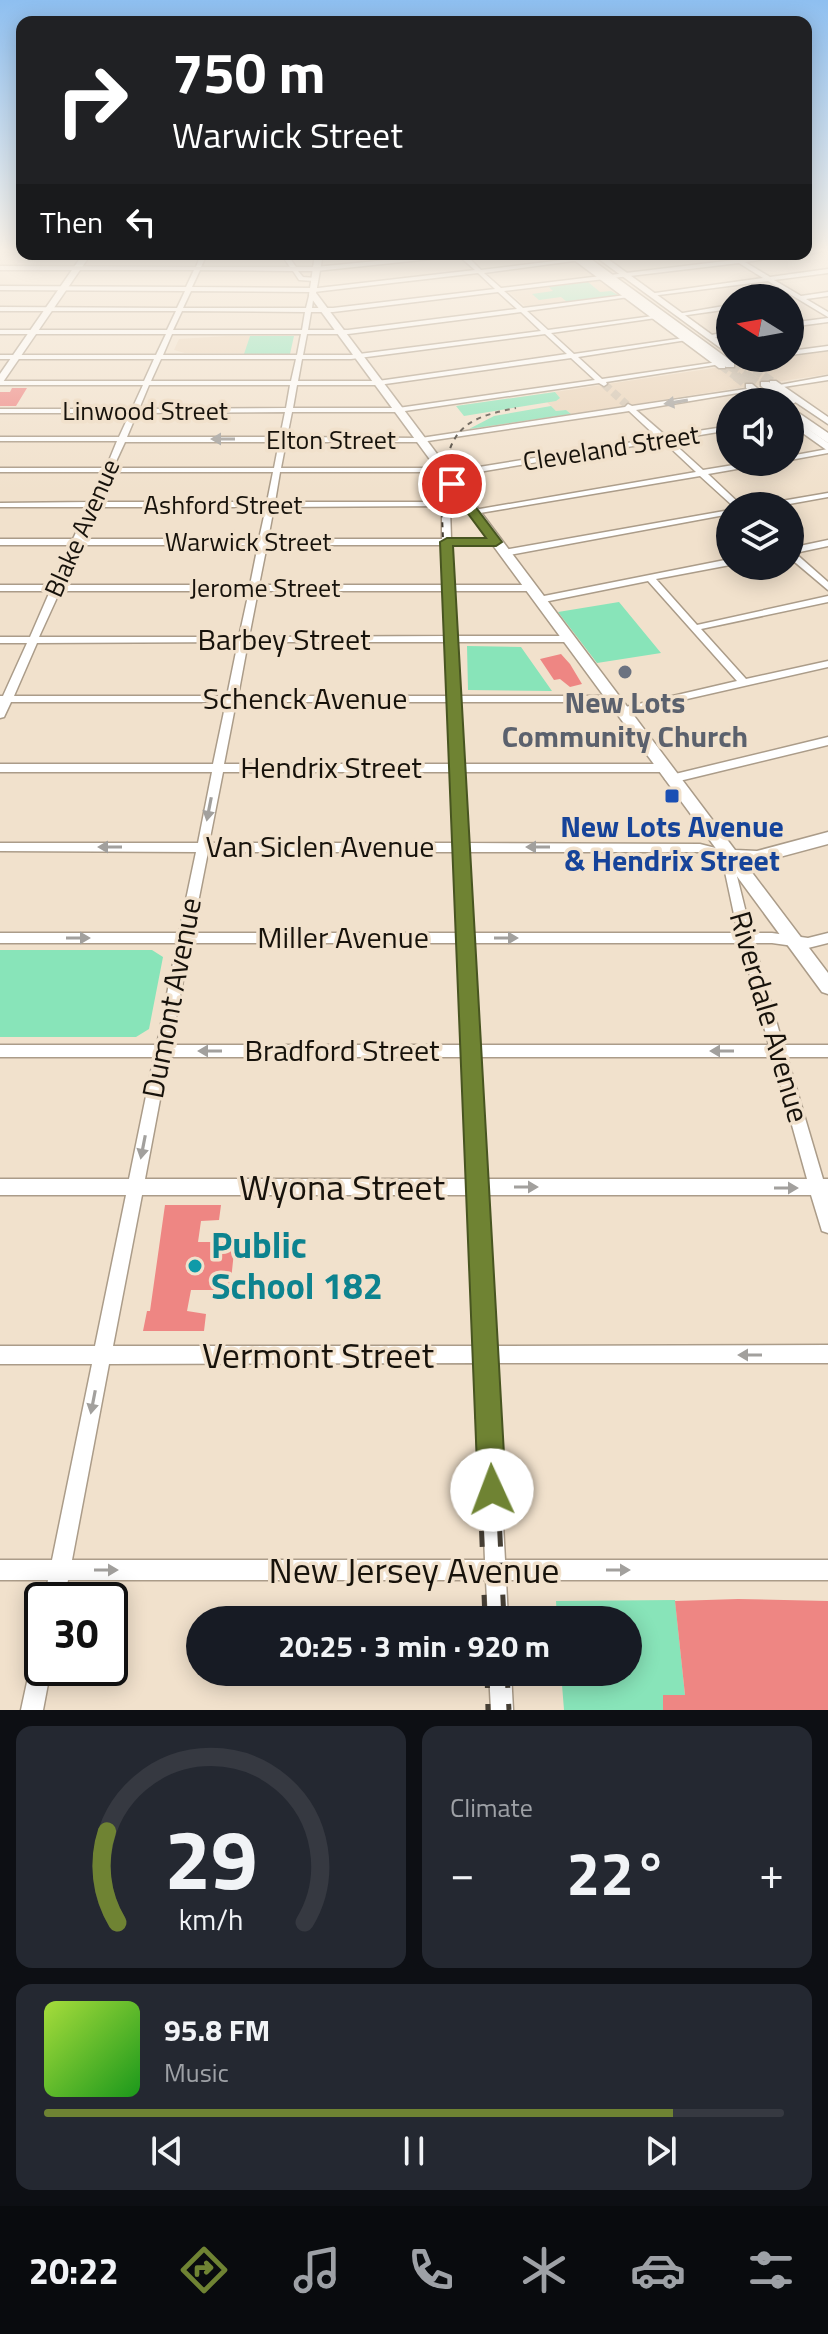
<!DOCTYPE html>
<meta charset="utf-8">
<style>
:root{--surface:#171b24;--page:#242831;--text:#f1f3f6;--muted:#9ea1a6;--line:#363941;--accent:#6f8333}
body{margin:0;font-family:"Titillium Web",sans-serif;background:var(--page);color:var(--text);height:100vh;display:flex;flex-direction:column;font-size:30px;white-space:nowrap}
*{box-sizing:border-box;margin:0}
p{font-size:26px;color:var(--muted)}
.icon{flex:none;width:44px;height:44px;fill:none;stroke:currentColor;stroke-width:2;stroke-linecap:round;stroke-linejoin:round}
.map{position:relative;height:1710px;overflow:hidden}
.details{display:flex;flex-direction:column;gap:16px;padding:16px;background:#0d0f14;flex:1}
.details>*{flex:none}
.guide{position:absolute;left:16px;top:16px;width:796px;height:244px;border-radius:16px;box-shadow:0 4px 20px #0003;background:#202124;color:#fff;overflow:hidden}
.needle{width:52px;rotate:281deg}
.buttons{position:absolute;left:716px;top:284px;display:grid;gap:16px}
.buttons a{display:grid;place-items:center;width:88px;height:88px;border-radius:50%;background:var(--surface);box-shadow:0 4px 20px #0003;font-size:40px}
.speed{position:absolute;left:24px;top:1582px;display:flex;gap:16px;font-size:40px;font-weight:700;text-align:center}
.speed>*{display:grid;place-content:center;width:104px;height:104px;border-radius:50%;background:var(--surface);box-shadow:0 4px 20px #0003;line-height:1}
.speed .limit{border:4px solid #111;border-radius:12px;background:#fff;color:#111}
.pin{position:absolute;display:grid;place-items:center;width:68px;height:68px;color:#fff;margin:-34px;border:4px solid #fff;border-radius:50%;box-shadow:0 2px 8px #0007}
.me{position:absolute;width:88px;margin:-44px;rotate:358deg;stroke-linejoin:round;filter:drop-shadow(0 0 6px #0008)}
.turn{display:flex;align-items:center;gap:28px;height:168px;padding:0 24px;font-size:36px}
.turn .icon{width:104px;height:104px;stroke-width:2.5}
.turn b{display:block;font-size:56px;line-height:68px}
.then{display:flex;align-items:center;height:76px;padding:0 24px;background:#0003;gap:16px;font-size:30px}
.big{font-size:60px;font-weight:700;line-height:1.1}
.details .tile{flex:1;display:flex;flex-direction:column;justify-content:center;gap:12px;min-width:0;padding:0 28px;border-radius:16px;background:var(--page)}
.details .dial{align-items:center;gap:0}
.dial svg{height:208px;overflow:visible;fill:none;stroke:var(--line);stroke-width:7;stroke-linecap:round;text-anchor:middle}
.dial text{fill:var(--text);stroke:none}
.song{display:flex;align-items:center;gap:24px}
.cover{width:96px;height:96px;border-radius:12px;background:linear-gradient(135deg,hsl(80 70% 55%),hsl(120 70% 35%))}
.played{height:8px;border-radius:4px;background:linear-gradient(90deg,var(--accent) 85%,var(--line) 85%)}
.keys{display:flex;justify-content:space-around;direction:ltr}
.heat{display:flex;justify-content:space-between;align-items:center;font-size:44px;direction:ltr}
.details .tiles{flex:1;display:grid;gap:16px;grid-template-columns:1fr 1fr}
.tile:last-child{grid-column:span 2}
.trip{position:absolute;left:186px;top:1606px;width:456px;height:80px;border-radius:40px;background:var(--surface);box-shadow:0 4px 20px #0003;font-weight:700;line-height:80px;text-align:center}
.tabs{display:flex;height:128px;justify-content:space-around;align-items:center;background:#090b0e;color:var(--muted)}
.tabs .icon{width:56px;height:56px}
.tabs .active{color:var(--accent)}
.tabs b{font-size:36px;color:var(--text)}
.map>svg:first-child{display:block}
.built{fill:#ead4ba}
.green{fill:#88e4b9}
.building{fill:#ee8683}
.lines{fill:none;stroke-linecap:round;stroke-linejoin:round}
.minor-tunnel{stroke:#d0c2af;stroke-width:8;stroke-dasharray:8 4;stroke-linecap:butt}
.tertiary-tunnel-far1{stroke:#d0c2af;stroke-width:8;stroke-dasharray:8 4;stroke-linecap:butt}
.tertiary-tunnel{stroke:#d0c2af;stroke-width:10;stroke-dasharray:10 5;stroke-linecap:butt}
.trunk-tunnel-far1{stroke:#d0c2af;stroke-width:10;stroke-dasharray:10 5;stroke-linecap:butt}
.trunk-tunnel{stroke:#d0c2af;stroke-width:13;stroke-dasharray:13 6;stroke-linecap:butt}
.minor-casing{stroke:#ab9c89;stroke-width:3}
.tertiary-casing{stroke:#ab9c89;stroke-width:3}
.trunk-casing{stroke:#ab9c89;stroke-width:3}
.minor{fill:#fff;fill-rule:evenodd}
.tertiary{fill:#fff;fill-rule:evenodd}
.trunk{fill:#fff;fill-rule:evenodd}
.rail-far3{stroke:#463f35;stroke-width:2;stroke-dasharray:5 5;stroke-linecap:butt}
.rail-far2{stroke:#463f35;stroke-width:3;stroke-dasharray:10 10;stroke-linecap:butt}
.rail-far1{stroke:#463f35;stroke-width:4;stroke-dasharray:13 13;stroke-linecap:butt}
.rail{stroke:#463f35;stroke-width:5;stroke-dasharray:16 16;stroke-linecap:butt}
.oneway{fill:#a2a09d}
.route{fill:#6f8333;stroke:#485521;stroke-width:2}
.worship-dot{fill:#6b7280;stroke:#f1e1cc;stroke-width:3}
.transit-dot{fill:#1a4fb4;stroke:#f1e1cc;stroke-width:3}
.culture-dot{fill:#0f9aa8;stroke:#f1e1cc;stroke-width:3}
.labels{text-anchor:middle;stroke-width:7;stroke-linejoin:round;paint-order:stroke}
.far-street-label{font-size:26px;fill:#17120b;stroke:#f1e1cc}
.street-label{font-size:30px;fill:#17120b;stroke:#f1e1cc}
.worship-label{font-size:30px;font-weight:bold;fill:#5b616d;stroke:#f1e1cc}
.transit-label{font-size:30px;font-weight:bold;fill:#164399;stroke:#f1e1cc}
.near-street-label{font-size:36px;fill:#17120b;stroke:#f1e1cc}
.near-culture-label{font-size:36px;font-weight:bold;fill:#0d838f;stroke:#f1e1cc;text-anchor:start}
</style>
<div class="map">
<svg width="828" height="1710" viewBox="0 0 828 1710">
<rect width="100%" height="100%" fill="#f1e1cc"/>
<!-- built -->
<path class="built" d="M 599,281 L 619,295 L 526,307 L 509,292 Z
M 227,336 L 250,336 L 245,353 L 185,353 L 174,350 L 179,339 Z
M 828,351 L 828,374 L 571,414 L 566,410 L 556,411 L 547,402 L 559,397 L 555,392 Z"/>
<!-- green -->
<path class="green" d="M 588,282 L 600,292 L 611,291 L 618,295 L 567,302 L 561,297 L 539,300 L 532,294 L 553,291 L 549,287 Z
M 250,336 L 294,336 L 290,354 L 244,354 Z
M 555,392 L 560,398 L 556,401 L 464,416 L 456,406 Z
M 551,406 L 556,411 L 566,410 L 571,414 L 469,429 L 494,416 Z
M 619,602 L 661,653 L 597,663 L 558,612 Z
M 467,646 L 521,647 L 552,691 L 468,690 Z
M 0,950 L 152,950 L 163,957 L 149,1029 L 136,1037 L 0,1037 Z
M 675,1600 L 685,1695 L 663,1695 L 663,1710 L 564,1710 L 561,1672 L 628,1672 L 628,1620 L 557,1620 L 556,1601 Z"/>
<!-- building -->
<path class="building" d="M 12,388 L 27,388 L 16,406 L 0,406 L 0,392 L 10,392 Z
M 561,654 L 570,664 L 582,684 L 570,687 L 560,679 L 554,680 L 540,659 Z
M 165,1205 L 221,1205 L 219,1220 L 201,1221 L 198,1242 L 235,1242 L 230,1290 L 191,1290 L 187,1311 L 206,1314 L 204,1331 L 143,1331 L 147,1311 L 150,1311 Z
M 738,1599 L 828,1601 L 828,1710 L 663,1710 L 663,1695 L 685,1695 L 675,1601 Z"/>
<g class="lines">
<!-- minor-tunnel -->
<path class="minor-tunnel" d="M 604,384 L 627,405"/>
<!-- tertiary-tunnel-far1 -->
<path class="tertiary-tunnel-far1" d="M 745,363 L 766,378
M 722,366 L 738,378"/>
<!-- tertiary-tunnel -->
<path class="tertiary-tunnel" d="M 736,376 L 749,386
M 763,376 L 773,383"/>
<!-- trunk-tunnel-far1 -->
<path class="trunk-tunnel-far1" d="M 730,365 L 748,378"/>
<!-- trunk-tunnel -->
<path class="trunk-tunnel" d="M 745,376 L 757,385"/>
<defs>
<path id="minor" d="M 806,251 L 821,251 L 806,255 L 804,254 Z
M 201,254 L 207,254 L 201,267 L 290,267 L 281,254 L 287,254 L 296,267 L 316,267 L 446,254 L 465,254 L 481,270 L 578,258 L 581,260 L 484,273 L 501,288 L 734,260 L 725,254 L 732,254 L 740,259 L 801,254 L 745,262 L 770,277 L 828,269 L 828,273 L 774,280 L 801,296 L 828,292 L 828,296 L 806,299 L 828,312 L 828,317 L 768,281 L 651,296 L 648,294 L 763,278 L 739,263 L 504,291 L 523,308 L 626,295 L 629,297 L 527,311 L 548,330 L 653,316 L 656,318 L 551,333 L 574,354 L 684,338 L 687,340 L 578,357 L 602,379 L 718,362 L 721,364 L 606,382 L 607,384 L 604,386 L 599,383 L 398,412 L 292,412 L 287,437 L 421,438 L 625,407 L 628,404 L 632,406 L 753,388 L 756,390 L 636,410 L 666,436 L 730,426 L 730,430 L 670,440 L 703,470 L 752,462 L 769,462 L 765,464 L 708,474 L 742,506 L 733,506 L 700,476 L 474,514 L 470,512 L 474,510 L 696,472 L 663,441 L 449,477 L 451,539 L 496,539 L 500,542 L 496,545 L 451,545 L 452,585 L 530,585 L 535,588 L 530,591 L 453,591 L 455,636 L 567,636 L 572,639 L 567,642 L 455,642 L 458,696 L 611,696 L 616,699 L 611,702 L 459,702 L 462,764 L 662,764 L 668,768 L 662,772 L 462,772 L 466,843 L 700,844 L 731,852 L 751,933 L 772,933 L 808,938 L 828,933 L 828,943 L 808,948 L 772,943 L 754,943 L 783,1045 L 828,1045 L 828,1057 L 787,1057 L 823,1179 L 828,1179 L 828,1233 L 822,1231 L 811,1195 L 485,1195 L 493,1346 L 828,1345 L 828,1363 L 494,1363 L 505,1560 L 828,1560 L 828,1580 L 506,1580 L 508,1620 L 488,1620 L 486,1580 L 68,1580 L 64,1600 L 44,1600 L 48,1580 L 0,1580 L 0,1560 L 52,1560 L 92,1364 L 0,1364 L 0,1346 L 95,1346 L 126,1195 L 0,1195 L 0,1179 L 129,1179 L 154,1057 L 0,1057 L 0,1045 L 157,1045 L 177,943 L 0,943 L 0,933 L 179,933 L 196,852 L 0,851 L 0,843 L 198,843 L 212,772 L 0,772 L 0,764 L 213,764 L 226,702 L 11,702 L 4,717 L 0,718 L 0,696 L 3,696 L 27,643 L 0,643 L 0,637 L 30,637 L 50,591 L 0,591 L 0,585 L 53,585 L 71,545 L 0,545 L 0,539 L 73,539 L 88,507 L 0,507 L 0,503 L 90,502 L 104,472 L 0,472 L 0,468 L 106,468 L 117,441 L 0,441 L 0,437 L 119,437 L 130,413 L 0,413 L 0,409 L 132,409 L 143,385 L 0,385 L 0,381 L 144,381 L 154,359 L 0,359 L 0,355 L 156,355 L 166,334 L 0,334 L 0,330 L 167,330 L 176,311 L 0,311 L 0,307 L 177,308 L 185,291 L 0,290 L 0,286 L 186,287 L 194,270 L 0,270 L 0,266 L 196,267 ZM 459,256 L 475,270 L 318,288 L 192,287 L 200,270 L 293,271 L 299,280 L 314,281 L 316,278 L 303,277 L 298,271 L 316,271 ZM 478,273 L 495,289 L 333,308 L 312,308 L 314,292 ZM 191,291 L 310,292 L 306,308 L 183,308 ZM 498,292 L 517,309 L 348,330 L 308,330 L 311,312 L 333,312 ZM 182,311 L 305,312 L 302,330 L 173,330 ZM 521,312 L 541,331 L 351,355 L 303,355 L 307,334 L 348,334 ZM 172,334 L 301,334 L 297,355 L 163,355 ZM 545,334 L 567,354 L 378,381 L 298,381 L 302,359 L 351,359 ZM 571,358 L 595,380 L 398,408 L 293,408 L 297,385 L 378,385 ZM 161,359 L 296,359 L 291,381 L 151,381 ZM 149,385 L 290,385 L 286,408 L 139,409 ZM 629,411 L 658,438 L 442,473 L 442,502 L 275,502 L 280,472 L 442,472 L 446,470 L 442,468 L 281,468 L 286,442 L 421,442 ZM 285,412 L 280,437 L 127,437 L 137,413 ZM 125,442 L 279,442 L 274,468 L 113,468 ZM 111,472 L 273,472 L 267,502 L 98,502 ZM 442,506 L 442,539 L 268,539 L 274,507 ZM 96,507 L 266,507 L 259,539 L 82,539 ZM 80,545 L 258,545 L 250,585 L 62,585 ZM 267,545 L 443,545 L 443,585 L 259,585 ZM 60,591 L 249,591 L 239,637 L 39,637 ZM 258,591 L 444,591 L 446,636 L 249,637 ZM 238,642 L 227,696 L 14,696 L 37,643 ZM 248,642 L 446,642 L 448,696 L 238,696 ZM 236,702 L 448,702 L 451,764 L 224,764 ZM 223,772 L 451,772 L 454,843 L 209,843 ZM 208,852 L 455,852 L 458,933 L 192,933 ZM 467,852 L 700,852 L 722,858 L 738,933 L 471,933 ZM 190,943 L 459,943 L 463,1045 L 171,1045 ZM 472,943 L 741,943 L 769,1045 L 477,1045 ZM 168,1057 L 464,1057 L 469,1179 L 145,1179 ZM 478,1057 L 773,1057 L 807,1179 L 484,1179 ZM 142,1195 L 470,1195 L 476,1346 L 113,1346 ZM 477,1363 L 485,1560 L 72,1560 L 109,1364 Z
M 614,254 L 633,254 L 601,259 L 598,257 Z
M 730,305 L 730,309 L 680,316 L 677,314 Z
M 828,318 L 828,322 L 790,327 L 790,323 Z
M 730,331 L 730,335 L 710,338 L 707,336 Z
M 828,346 L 828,350 L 790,355 L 790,351 Z
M 740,358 L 760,358 L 738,361 L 737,360 Z
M 828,376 L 828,380 L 777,388 L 774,386 Z
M 828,449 L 828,453 L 790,460 L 790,456 Z
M 828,493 L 828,497 L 778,506 L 760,506 L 764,504 Z
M 730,510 L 730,514 L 504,556 L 500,553 L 504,550 Z
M 828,540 L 828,546 L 795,553 L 828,582 L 828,590 L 790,558 L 790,548 Z
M 730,559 L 730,565 L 656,579 L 697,625 L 828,596 L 828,602 L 701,629 L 746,679 L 828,661 L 828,667 L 621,714 L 616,711 L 617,709 L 737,681 L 648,581 L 539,603 L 534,600 L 539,597 Z
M 828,737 L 828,745 L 671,783 L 665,779 L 671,775 Z
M 42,1649 L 42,1668 L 51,1668 L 43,1710 L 21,1710 L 32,1659 L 35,1652 Z
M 489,1672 L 511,1672 L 513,1710 L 491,1710 Z"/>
<path id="tertiary" d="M 83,254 L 91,254 L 3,382 L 0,383 L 0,374 Z
M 315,254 L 323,254 L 316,293 L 735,850 L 757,851 L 828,832 L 828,844 L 757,863 L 744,862 L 828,973 L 828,994 L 822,992 L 725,860 L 721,859 L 720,854 L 309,295 Z
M 566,254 L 575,254 L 725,364 L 725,368 L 719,368 Z
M 592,254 L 601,254 L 730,348 L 730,355 Z
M 770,381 L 776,381 L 828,417 L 828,424 L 770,385 Z
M 746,384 L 752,384 L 774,402 L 763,402 L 746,388 Z
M 790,416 L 828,443 L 828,451 L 790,424 Z"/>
<path id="trunk" d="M 574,254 L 584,254 L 734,363 L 734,367 L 726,367 Z
M 761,382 L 769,382 L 796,402 L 790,405 L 790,402 L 782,402 L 761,386 Z
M 790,407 L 828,433 L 828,443 L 790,417 Z"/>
</defs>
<!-- minor casing -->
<use href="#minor" class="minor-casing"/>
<!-- tertiary casing -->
<use href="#tertiary" class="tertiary-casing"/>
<!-- trunk casing -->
<use href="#trunk" class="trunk-casing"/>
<!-- minor -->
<use href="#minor" class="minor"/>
<!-- tertiary -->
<use href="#tertiary" class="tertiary"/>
<!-- trunk -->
<use href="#trunk" class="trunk"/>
<!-- rail-far3 -->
<path class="rail-far3" d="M 451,737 L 441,490 C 449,433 458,419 516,408"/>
<!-- rail-far2 -->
<path class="rail-far2" d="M 451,735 L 460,990
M 467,861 L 473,990"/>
<!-- rail-far1 -->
<path class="rail-far1" d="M 460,988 L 473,1309
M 473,988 L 489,1309"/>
<!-- rail -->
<path class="rail" d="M 473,1307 L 485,1620
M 489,1307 L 504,1620
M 487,1672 L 488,1710
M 507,1672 L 509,1710"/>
</g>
<!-- one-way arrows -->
<defs><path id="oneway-solid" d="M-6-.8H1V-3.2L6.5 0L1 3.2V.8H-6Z" transform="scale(2)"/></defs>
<g class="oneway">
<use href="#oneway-solid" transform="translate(676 402) rotate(171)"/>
<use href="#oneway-solid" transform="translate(223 439) rotate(180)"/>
<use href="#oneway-solid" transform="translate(209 809) rotate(101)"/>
<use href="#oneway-solid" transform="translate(110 847) rotate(180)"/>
<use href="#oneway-solid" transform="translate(538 847) rotate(-180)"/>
<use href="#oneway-solid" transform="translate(78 938)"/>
<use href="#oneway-solid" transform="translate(506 938)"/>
<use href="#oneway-solid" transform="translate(210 1051) rotate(180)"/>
<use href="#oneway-solid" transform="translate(722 1051) rotate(180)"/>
<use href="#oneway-solid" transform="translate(143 1147) rotate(101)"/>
<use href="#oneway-solid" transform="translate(526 1187)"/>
<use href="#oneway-solid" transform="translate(786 1188)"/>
<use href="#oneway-solid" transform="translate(750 1355) rotate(180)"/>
<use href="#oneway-solid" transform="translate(93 1402) rotate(101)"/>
<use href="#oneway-solid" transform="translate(106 1570)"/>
<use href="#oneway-solid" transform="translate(618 1570)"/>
</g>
<!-- sky -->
<linearGradient id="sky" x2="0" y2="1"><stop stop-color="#8ebff0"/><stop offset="0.51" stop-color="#f9f2e8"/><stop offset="1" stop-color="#f9f2e8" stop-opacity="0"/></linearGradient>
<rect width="828" height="491" fill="url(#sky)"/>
<!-- route -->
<path class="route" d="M 447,481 L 456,481 L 502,542 L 496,546 L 453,546 L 506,1490 L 502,1501 L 492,1505 L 482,1501 L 478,1490 L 440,542 L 447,538 L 486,538 L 446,484 Z"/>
<!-- markers -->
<circle class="worship-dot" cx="625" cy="672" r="8"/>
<rect class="transit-dot" x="664" y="788" width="16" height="16" rx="4"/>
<circle class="culture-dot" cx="195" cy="1266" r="8"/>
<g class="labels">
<!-- far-street labels -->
<g class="far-street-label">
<text x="145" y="420">Linwood Street</text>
<text x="331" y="449">Elton Street</text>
<text transform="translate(611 448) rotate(-9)" y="9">Cleveland Street</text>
<text x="223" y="514">Ashford Street</text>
<text transform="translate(82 528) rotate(-66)" y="9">Blake Avenue</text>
<text x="248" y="551">Warwick Street</text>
<text x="265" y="597">Jerome Street</text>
</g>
<!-- street labels -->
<g class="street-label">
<text x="284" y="650">Barbey Street</text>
<text x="305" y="709">Schenck Avenue</text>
<text x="331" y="778">Hendrix Street</text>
<text x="320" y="857">Van Siclen Avenue</text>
<text x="343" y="948">Miller Avenue</text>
<text transform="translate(172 998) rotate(-79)" y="10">Dumont Avenue</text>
<text transform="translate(769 1017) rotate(74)" y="10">Riverdale Avenue</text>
<text x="342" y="1061">Bradford Street</text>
</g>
<!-- worship labels -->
<g class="worship-label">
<text x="625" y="713">New Lots<tspan x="625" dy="34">Community Church</tspan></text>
</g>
<!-- transit labels -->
<g class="transit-label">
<text x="672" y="837">New Lots Avenue<tspan x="672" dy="34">&amp; Hendrix Street</tspan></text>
</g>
<!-- near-street labels -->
<g class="near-street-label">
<text x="342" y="1200">Wyona Street</text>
<text x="318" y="1368">Vermont Street</text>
<text x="414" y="1583">New Jersey Avenue</text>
</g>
<!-- near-culture labels -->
<g class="near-culture-label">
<text x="211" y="1258">Public<tspan x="211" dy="41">School 182</tspan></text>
</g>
</g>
</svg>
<div class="buttons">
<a><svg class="needle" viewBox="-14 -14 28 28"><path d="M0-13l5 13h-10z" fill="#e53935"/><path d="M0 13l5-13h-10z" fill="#9ea1a6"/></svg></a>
<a><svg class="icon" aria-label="sound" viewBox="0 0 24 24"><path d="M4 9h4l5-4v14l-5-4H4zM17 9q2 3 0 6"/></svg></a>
<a><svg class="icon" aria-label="layers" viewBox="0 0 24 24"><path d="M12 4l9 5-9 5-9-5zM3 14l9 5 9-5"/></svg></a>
</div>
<div class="speed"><div class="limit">30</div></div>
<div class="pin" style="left:452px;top:484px;background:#d93025"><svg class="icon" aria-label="arrive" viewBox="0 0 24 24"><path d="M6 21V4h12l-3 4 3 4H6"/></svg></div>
<svg class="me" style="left:492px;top:1490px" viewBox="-20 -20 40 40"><circle r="19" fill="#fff"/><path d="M0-13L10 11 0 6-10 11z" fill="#6f8333"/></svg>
<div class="trip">20:25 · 3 min · 920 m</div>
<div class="guide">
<div class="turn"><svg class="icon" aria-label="right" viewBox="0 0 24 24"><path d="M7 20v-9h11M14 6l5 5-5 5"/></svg><div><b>750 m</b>Warwick Street</div></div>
<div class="then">Then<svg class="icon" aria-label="left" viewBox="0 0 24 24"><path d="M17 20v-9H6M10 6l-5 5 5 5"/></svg></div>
</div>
</div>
<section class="details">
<div class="tiles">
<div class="tile dial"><svg viewBox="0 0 100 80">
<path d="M14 69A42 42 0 1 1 86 69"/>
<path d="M14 69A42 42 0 0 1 10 34" stroke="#6f8333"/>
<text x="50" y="56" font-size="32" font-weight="700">29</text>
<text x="50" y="72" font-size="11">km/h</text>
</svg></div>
<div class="tile"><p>Climate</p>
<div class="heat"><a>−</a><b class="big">22°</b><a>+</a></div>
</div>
<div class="tile">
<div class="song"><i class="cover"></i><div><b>95.8 FM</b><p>Music</p></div></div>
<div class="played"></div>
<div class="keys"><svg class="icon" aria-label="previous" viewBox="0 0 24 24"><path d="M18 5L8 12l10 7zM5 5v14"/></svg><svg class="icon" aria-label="pause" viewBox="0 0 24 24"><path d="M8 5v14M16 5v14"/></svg><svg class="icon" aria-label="next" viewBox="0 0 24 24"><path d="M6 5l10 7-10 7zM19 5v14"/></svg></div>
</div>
</div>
</section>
<nav class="tabs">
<b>20:22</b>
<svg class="icon active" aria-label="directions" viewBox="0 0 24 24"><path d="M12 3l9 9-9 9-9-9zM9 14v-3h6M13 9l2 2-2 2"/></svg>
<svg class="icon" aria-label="music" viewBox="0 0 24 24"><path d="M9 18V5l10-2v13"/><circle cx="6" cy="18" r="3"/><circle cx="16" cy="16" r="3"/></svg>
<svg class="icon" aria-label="phone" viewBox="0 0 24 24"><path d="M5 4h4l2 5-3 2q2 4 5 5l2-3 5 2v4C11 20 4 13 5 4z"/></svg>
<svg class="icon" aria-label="climate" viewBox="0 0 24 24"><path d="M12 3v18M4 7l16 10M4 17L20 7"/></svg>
<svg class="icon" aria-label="car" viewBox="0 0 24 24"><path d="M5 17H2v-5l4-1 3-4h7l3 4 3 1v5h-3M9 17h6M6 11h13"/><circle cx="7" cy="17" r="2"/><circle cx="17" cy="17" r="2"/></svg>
<svg class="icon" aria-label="filters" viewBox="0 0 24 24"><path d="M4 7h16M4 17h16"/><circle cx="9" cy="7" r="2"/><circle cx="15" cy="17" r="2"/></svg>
</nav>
